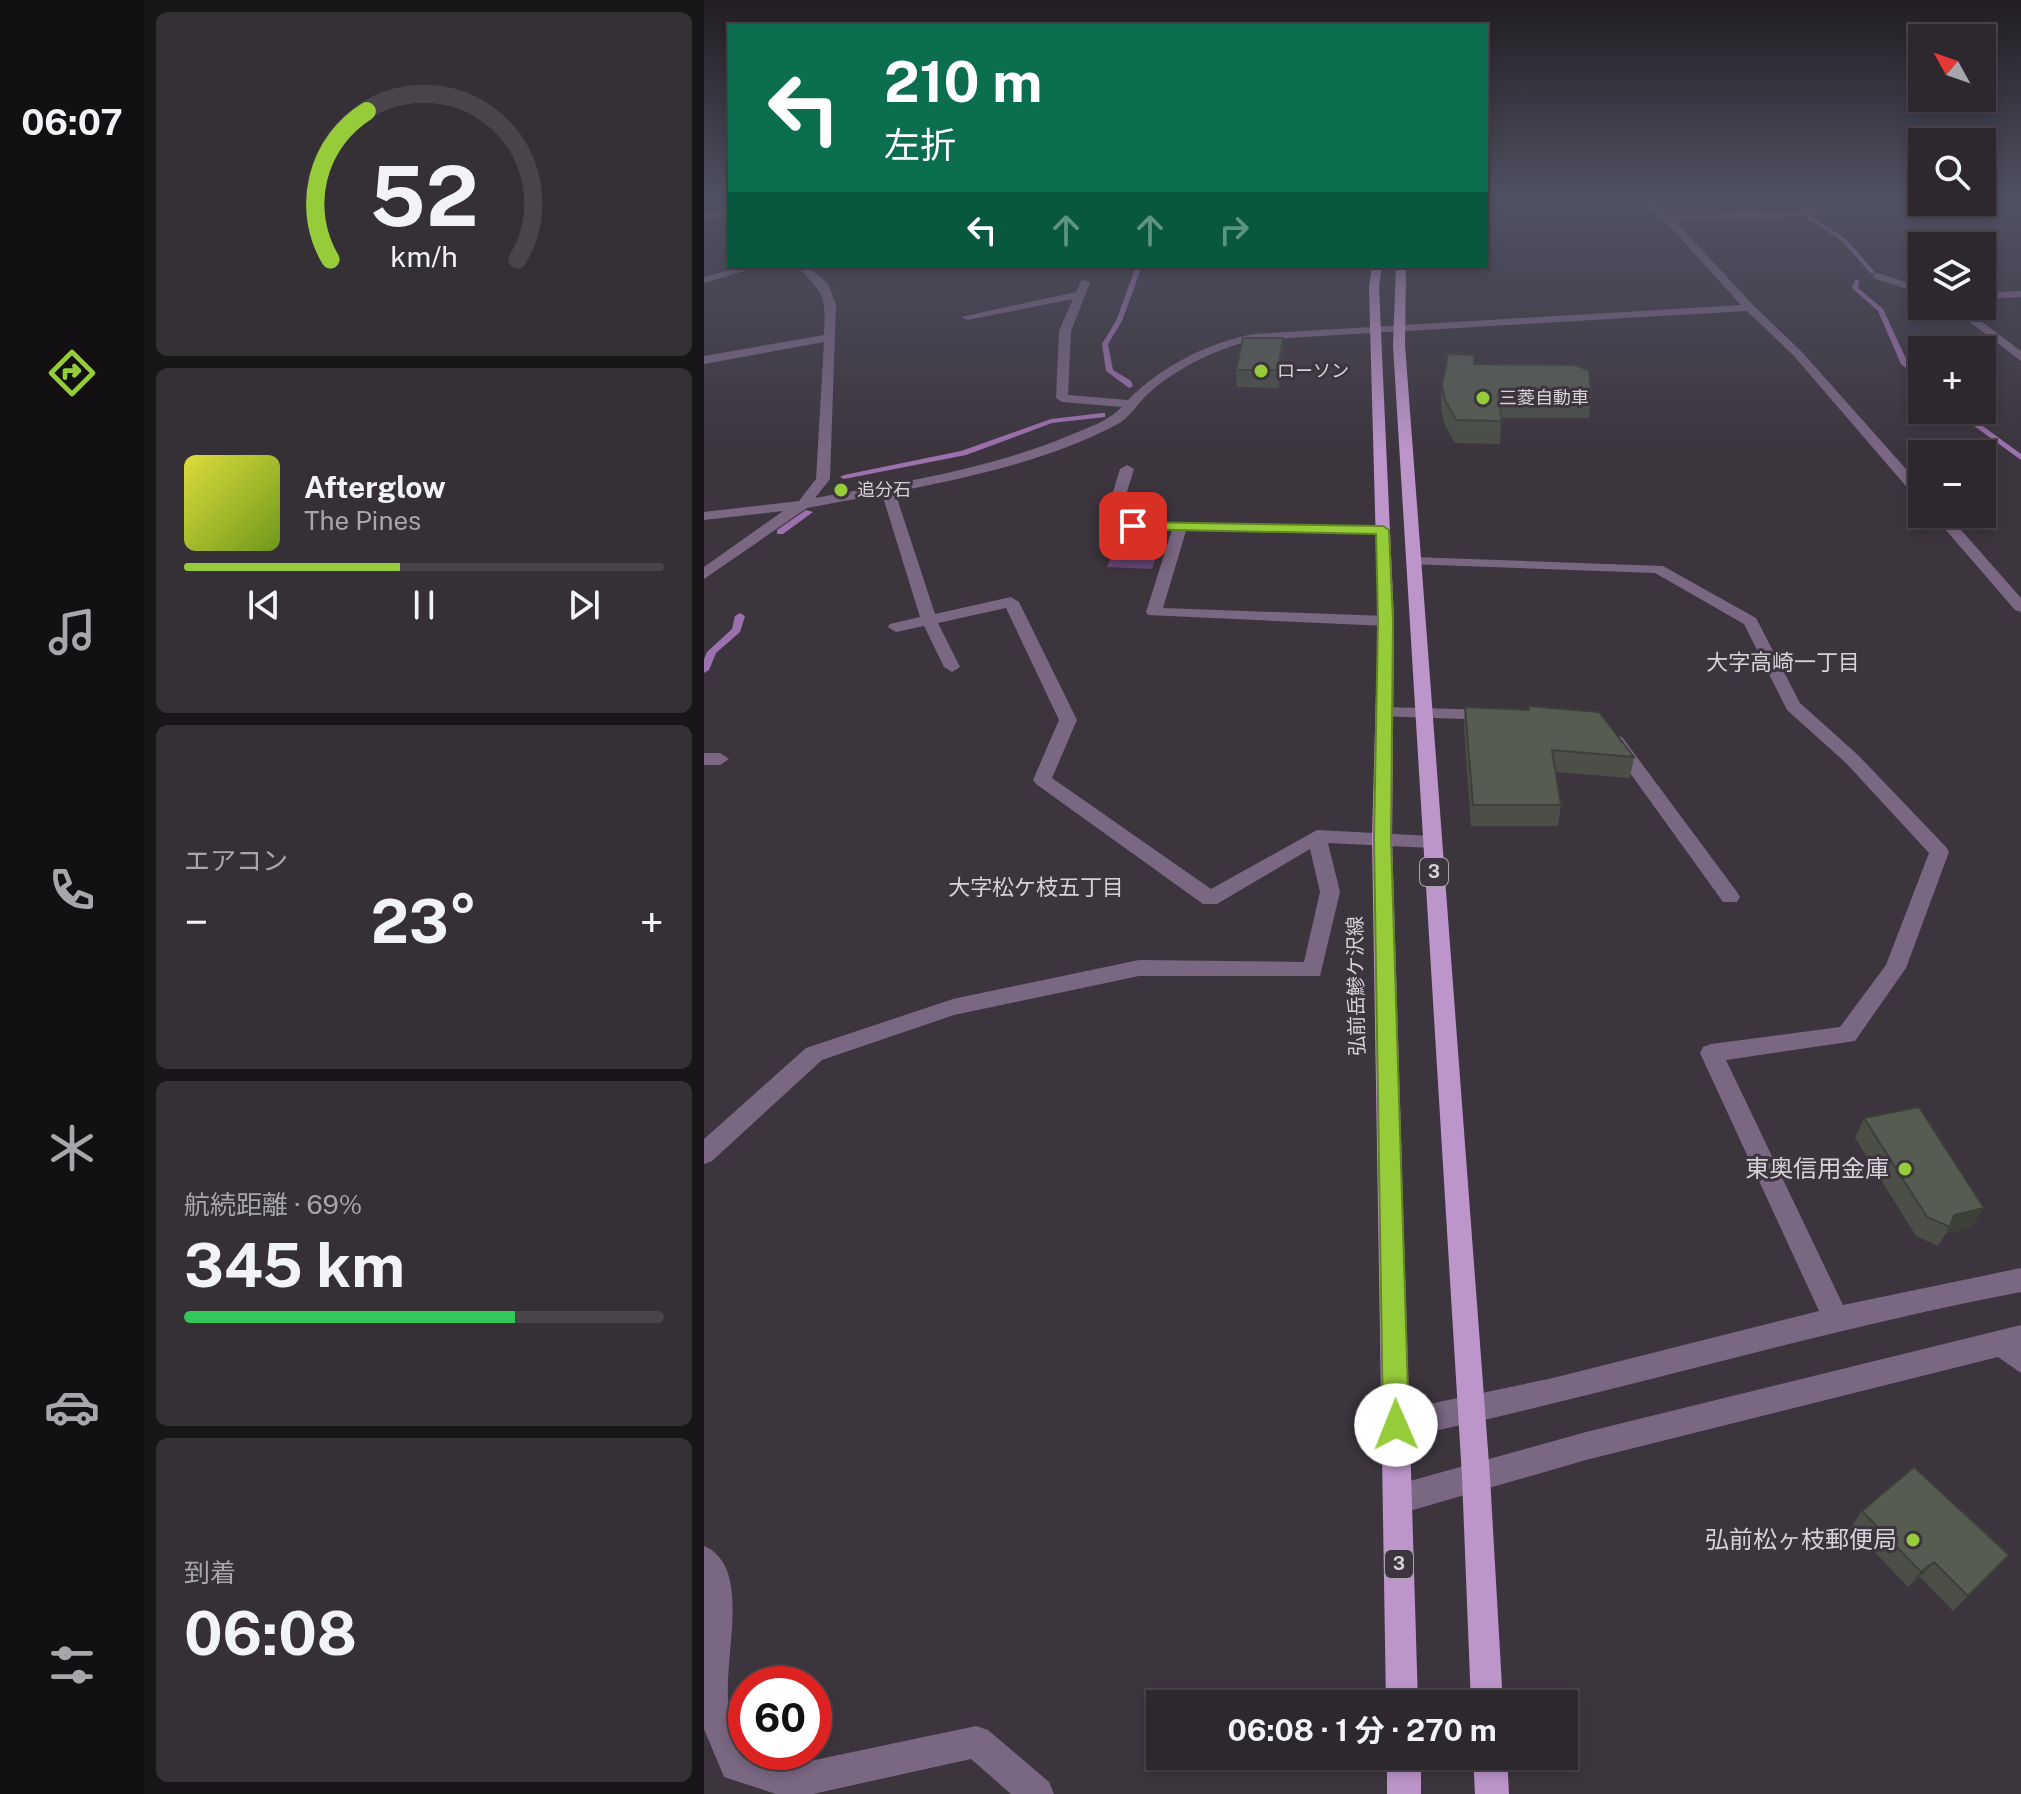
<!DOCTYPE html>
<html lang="ja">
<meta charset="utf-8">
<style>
:root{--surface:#2d282e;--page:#353036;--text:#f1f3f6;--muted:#a7a6aa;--line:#48444a;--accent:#96cc3a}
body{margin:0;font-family:"Public Sans","Noto Sans JP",sans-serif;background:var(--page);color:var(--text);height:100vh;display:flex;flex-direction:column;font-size:30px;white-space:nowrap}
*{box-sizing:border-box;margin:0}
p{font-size:26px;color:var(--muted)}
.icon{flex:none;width:44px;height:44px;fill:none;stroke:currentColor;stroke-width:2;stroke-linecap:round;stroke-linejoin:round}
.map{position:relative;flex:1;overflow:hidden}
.sheet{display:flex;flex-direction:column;gap:12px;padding:12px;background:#191619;width:560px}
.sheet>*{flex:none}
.top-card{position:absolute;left:24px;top:24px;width:760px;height:244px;border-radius:0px;box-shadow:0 4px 12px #0003,0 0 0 2px var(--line);background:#0b6e4f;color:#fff;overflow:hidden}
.needle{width:52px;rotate:310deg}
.controls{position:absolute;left:1204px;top:24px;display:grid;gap:16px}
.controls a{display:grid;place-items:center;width:88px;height:88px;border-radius:0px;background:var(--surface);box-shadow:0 4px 12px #0003,0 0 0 2px var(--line);font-size:40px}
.speed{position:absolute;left:24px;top:1666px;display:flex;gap:16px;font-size:40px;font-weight:700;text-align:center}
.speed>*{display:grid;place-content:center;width:104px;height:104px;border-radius:50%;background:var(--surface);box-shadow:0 4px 12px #0003,0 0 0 2px var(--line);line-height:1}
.speed .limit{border:12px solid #d22;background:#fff;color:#111}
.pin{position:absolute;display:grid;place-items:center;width:68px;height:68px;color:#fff;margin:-34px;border-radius:16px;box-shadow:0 4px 12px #0006}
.me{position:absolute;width:88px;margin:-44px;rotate:359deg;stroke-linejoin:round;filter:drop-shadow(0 0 6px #0008)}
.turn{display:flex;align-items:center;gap:28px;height:168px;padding:0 24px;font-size:36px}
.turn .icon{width:104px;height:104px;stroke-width:2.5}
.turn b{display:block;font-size:56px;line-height:68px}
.lanes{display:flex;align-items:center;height:76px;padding:0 24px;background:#0003;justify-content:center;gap:40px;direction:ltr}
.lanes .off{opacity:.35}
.big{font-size:60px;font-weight:700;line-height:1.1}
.sheet .tile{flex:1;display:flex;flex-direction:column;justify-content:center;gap:12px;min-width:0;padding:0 28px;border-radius:12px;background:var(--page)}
.sheet .dial{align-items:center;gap:0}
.dial svg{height:208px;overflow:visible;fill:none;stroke:var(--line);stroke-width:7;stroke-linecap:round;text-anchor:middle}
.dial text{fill:var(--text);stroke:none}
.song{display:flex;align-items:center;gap:24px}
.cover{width:96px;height:96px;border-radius:12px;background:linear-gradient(135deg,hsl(60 70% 55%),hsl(80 70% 35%))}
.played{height:8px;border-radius:4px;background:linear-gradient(90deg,var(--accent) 45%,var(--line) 45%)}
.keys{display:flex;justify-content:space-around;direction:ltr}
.heat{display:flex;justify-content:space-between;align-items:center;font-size:44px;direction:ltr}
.charge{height:12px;border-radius:6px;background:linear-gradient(90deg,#34c759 69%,var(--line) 0)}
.trip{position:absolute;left:442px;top:1690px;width:432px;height:80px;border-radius:0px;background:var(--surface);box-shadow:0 4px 12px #0003,0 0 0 2px var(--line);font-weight:700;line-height:80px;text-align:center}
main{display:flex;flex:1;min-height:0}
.menu{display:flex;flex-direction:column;width:144px;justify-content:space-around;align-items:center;background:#121012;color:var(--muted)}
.menu .icon{width:56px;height:56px}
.menu .active{color:var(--accent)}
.menu b{font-size:36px;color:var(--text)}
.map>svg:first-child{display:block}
.green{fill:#6e497c}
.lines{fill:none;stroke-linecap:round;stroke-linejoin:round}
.stream{fill:#9d71ae;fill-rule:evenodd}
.minor{fill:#7a6782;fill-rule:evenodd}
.major{fill:#bc95ca;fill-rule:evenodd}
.wall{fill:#4b4f47}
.shaded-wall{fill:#3d4039}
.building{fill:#575c52;stroke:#3d4039;stroke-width:2}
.route{fill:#96cc3a;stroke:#628526;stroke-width:2}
.poi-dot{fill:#96cc3a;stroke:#3c353e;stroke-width:3}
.labels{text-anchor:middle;stroke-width:6;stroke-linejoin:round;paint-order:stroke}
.far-poi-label{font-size:18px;fill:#d7d2d8;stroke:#3c353e;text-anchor:start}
.shield{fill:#3c353e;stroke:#a8a3aa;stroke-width:2}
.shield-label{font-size:18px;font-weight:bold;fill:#d7d2d8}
.street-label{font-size:20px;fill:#d7d2d8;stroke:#3c353e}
.neighbourhood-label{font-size:22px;fill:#d7d2d8;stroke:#3c353e}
.near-poi-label{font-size:24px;fill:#d7d2d8;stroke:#3c353e;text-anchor:end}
</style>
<main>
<nav class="menu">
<b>06:07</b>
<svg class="icon active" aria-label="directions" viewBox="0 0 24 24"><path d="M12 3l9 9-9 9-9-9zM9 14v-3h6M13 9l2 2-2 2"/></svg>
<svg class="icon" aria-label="music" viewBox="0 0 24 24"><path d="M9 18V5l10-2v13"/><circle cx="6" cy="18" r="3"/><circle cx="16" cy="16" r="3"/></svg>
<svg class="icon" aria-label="phone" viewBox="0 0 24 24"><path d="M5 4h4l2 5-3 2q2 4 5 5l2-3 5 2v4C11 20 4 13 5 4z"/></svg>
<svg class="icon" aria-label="climate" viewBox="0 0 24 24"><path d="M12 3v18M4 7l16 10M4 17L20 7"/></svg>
<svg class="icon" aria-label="car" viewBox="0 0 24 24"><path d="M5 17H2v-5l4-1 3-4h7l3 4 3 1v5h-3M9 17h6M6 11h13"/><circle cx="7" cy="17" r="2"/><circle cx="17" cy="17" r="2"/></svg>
<svg class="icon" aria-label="filters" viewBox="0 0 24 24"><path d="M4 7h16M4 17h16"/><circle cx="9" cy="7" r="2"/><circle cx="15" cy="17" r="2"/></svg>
</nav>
<section class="sheet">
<div class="tile dial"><svg viewBox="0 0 100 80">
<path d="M14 69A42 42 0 1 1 86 69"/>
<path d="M14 69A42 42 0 0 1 28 12" stroke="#96cc3a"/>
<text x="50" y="56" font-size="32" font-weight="700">52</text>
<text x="50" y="72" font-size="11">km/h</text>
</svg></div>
<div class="tile">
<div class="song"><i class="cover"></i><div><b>Afterglow</b><p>The Pines</p></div></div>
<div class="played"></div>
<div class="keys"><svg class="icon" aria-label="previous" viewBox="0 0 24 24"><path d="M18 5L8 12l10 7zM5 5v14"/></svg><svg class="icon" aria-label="pause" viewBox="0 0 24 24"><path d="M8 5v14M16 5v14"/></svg><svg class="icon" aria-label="next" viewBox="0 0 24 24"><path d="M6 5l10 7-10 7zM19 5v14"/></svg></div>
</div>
<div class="tile"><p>エアコン</p>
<div class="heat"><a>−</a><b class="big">23°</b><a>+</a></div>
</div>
<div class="tile"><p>航続距離 · 69%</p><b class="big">345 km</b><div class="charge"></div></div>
<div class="tile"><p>到着</p><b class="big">06:08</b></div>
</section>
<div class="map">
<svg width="1317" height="1794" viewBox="0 0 1317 1794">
<rect width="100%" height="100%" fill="#3c353e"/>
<!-- green -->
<path class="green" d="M 418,531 L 461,532 L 448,569 L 403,567 Z"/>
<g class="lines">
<!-- stream -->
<path class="stream" d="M 1090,201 L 1096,201 L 1101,210 L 1097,210 Z
M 1103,216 L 1107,216 L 1142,239 L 1170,271 L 1170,273 L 1166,273 L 1138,241 L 1103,218 Z
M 432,266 L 438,266 L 418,321 L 404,344 L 409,370 L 427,381 L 429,386 L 425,388 L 402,371 L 398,344 L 412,321 Z
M 1151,280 L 1155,280 L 1154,288 L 1179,309 L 1204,363 L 1218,375 L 1218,381 L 1197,364 L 1174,311 L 1148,288 Z
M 1248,410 L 1257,410 L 1317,454 L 1317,460 Z
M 398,413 L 401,413 L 401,417 L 348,423 L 262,455 L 140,479 L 136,477 L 140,475 L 257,451 L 347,419 Z
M 102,510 L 109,512 L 79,534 L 73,534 L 73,530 Z
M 36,613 L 41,616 L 36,632 L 12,653 L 5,670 L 0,673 L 0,659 L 3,652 L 28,629 L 31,616 Z"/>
<!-- minor -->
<path class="minor" d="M 931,201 L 942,201 L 965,215 L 1111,211 L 1108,216 L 971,221 L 1050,306 L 1098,352 L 1218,487 L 1218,500 L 1213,499 L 1090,356 L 1043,311 L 550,340 C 514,348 475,367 447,391 C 435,401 426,418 412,425 C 343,461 266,477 191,492 L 231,614 L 307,597 L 315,602 L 373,720 L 348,778 L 507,889 L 613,830 L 727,836 L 737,842 L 727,848 L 624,843 L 636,892 L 616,976 L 435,976 L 250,1015 L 118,1060 L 8,1161 L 0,1164 L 0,1139 L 102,1048 L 249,999 L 435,960 L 600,962 L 616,892 L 606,849 L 513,904 L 499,904 L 332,784 L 329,780 L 355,720 L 302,608 L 234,623 L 256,667 L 248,672 L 240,667 L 220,626 L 192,632 L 184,627 L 186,624 L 216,617 L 178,494 L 103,508 L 0,579 L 0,567 L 79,511 L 0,520 L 0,512 L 95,501 L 112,479 L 120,342 L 0,364 L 0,356 L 120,335 C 122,292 120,296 93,266 L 104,266 L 124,284 L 132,304 L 126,479 L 111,498 C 197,482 283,470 364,436 C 383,428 403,422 418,407 L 358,402 L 352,398 L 355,331 L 369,299 L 263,320 L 257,317 L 372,292 L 377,281 L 381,280 L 386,283 L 367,331 L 364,395 L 424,400 C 458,366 503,343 550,334 L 1037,305 L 960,220 Z
M 26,209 L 26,215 L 0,219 L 0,213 Z
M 40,266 L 57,266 L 0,283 L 0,277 Z
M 1173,273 L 1218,287 L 1218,294 L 1169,278 L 1169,274 Z
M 1317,291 L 1317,297 L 1278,299 L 1278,293 Z
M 1245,306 L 1257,306 L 1317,351 L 1317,361 Z
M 423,465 L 430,469 L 414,521 L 679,526 L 686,530 L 679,534 L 482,531 L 459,608 L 682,616 L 690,621 L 682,626 L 444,615 L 442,612 L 468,530 L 406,529 L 399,525 L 416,469 Z
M 1228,514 L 1243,514 L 1317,598 L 1317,612 L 1311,610 Z
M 709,557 L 959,566 L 1052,618 L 1096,703 L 1154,755 L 1242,847 L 1245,852 L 1202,968 L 1151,1041 L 1022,1060 L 1139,1305 L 1317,1268 L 1317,1292 C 1107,1332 902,1396 692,1439 L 682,1435 L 678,1425 L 682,1415 L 692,1411 L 849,1378 L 1115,1311 L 996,1053 L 999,1047 L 1007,1044 L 1136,1027 L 1182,965 L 1225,853 L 1142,763 L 1083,710 L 1040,624 L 951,573 L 704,564 L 702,561 Z
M 680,707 L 788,710 L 797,715 L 788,720 L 674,716 L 671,712 L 674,708 Z
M 912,736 L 918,737 L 1033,892 L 1036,897 L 1033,902 L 1019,902 L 903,741 Z
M 0,753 L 16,753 L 25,759 L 16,765 L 0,765 Z
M 1317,1325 L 1317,1373 L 1294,1357 L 882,1460 L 695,1514 L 685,1509 L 680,1499 L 685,1489 L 695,1484 L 882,1432 Z
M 0,1546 C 52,1568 15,1667 26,1712 C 29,1726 39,1738 42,1752 L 87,1765 L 272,1726 L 284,1730 L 345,1782 L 350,1794 L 307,1794 L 267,1759 L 109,1794 L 72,1794 L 20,1777 L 0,1729 Z"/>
<!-- major -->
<path class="major" d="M 668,266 L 678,266 L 675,287 L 690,621 L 688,838 L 714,1704 L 682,1704 L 668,838 L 674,621 L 665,287 Z
M 692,266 L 702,266 L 701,345 L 786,1477 L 799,1704 L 767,1704 L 758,1477 L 689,345 Z
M 683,1756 L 717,1756 L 717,1794 L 683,1794 Z
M 769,1756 L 803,1756 L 805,1794 L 771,1794 Z"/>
</g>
<!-- wall -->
<path class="wall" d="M 579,338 L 579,355 L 575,388 L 533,387 L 532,370 Z
M 770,364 L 887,396 L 885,418 L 797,418 L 796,444 L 751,443 L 740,423 L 737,407 L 738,385 Z
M 824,706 L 930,757 L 926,778 L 852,772 L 857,805 L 854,826 L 767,826 L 760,728 L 761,707 L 824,710 Z
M 1160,1118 L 1268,1227 L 1242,1233 L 1234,1246 L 1212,1236 L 1151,1138 Z
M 1158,1511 L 1305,1555 L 1249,1611 L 1216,1577 L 1204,1587 L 1147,1527 Z"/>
<!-- shaded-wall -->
<path class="shaded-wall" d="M 579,338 L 579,355 L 575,388 L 574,370 Z
M 1280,1208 L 1268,1227 L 1242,1233 L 1250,1215 Z
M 1230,1562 L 1216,1577 L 1204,1587 L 1217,1572 Z"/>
<!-- building -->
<path class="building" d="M 539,338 L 579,338 L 574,370 L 532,370 Z
M 744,354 L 770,355 L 770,364 L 871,365 L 885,370 L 887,396 L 794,395 L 798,421 L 752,420 L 741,400 L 738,385 Z
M 824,706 L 895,712 L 930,757 L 848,750 L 857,805 L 769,805 L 761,707 L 825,710 Z
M 1215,1107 L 1280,1208 L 1250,1215 L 1246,1227 L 1223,1217 L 1160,1118 Z
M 1210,1467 L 1305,1555 L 1264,1596 L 1230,1562 L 1217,1572 L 1158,1511 Z"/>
<!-- sky -->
<linearGradient id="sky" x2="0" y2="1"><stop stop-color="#211d22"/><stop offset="0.44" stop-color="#505163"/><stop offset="1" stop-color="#505163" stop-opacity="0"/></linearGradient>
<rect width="1317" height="452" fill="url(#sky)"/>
<!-- route -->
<path class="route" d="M 429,522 L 679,526 L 685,530 L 689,621 L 687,838 L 705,1425 L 701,1434 L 692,1437 L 683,1434 L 679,1425 L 670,838 L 674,621 L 672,534 L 425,529 L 425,523 Z"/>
<!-- markers -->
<g class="poi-dot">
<circle cx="557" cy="371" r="8"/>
<circle cx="779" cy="398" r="8"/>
<circle cx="137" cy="490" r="8"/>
<circle cx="1201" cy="1169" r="8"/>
<circle cx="1209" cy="1540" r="8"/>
</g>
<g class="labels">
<!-- far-poi labels -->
<g class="far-poi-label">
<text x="573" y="377">ローソン</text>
<text x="795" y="404">三菱自動車</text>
<text x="153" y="496">追分石</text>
</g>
<!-- shield labels -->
<g class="shield">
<rect x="716" y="858" width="28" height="28" rx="6"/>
<rect x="681" y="1550" width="28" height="28" rx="6"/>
</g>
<g class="shield-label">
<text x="730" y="878">3</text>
<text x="695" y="1570">3</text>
</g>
<!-- street labels -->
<g class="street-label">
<text transform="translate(652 986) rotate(-91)" y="7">弘前岳鰺ケ沢線</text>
</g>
<!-- neighbourhood labels -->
<g class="neighbourhood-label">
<text x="1079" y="670">大字高崎一丁目</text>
<text x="332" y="895">大字松ケ枝五丁目</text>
</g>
<!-- near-poi labels -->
<g class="near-poi-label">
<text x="1185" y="1177">東奥信用金庫</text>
<text x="1193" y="1548">弘前松ヶ枝郵便局</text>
</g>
</g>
</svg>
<div class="controls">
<a><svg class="needle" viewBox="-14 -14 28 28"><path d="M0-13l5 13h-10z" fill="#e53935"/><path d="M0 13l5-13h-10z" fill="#a7a6aa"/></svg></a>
<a><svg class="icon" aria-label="search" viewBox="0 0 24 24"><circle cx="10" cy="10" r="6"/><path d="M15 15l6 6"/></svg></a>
<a><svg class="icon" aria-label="layers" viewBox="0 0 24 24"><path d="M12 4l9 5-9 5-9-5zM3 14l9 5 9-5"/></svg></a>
<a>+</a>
<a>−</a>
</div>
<div class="speed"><div class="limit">60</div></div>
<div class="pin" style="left:429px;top:526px;background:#d93025"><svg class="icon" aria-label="arrive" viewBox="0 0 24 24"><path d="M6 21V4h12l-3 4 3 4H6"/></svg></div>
<svg class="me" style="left:692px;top:1425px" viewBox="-20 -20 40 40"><circle r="19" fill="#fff"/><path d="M0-13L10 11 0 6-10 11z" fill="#96cc3a"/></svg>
<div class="trip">06:08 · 1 分 · 270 m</div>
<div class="top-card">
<div class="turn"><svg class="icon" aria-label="left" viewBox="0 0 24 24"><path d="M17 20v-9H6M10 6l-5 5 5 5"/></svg><div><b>210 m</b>左折</div></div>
<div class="lanes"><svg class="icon" aria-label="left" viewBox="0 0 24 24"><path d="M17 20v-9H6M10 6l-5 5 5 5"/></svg><svg class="icon off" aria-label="ahead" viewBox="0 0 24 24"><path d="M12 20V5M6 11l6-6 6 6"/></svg><svg class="icon off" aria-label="ahead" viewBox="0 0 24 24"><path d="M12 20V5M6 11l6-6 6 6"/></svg><svg class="icon off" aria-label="right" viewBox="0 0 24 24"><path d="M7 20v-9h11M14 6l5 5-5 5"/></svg></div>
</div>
</div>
</main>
